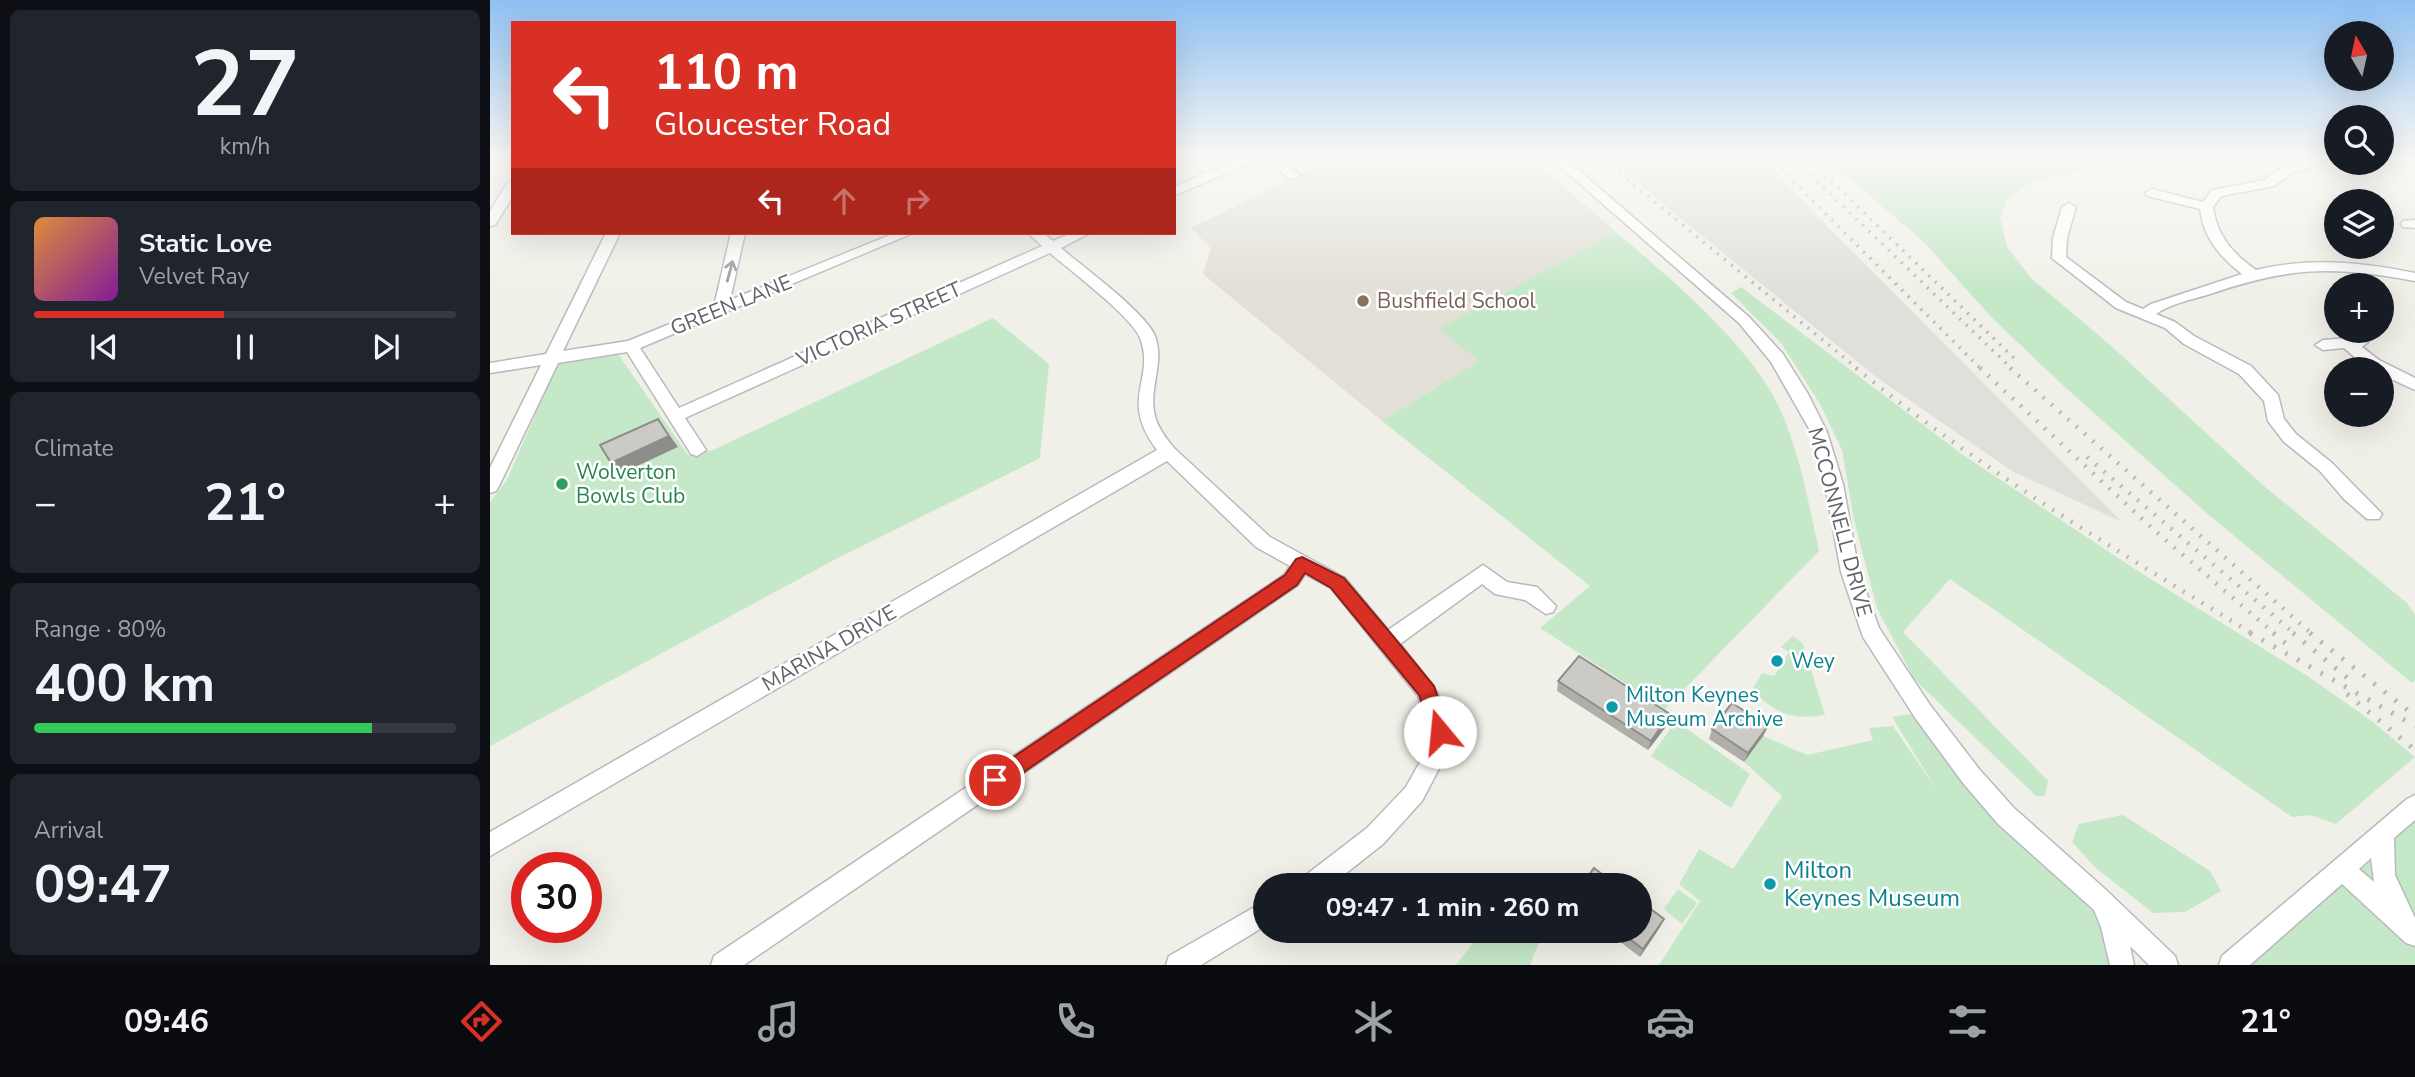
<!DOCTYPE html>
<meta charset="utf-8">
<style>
:root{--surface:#171b24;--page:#20242c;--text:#f1f3f6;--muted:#9ea1a6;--line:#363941;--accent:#d93025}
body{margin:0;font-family:"Nunito Sans",sans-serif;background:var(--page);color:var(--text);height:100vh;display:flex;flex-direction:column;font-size:26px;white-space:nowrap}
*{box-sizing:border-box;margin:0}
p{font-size:23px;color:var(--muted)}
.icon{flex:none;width:38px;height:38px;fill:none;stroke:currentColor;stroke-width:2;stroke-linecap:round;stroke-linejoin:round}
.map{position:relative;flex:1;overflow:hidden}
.side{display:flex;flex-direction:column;gap:10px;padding:10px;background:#0d0f14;width:490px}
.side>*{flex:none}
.top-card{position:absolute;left:21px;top:21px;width:665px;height:214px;border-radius:0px;box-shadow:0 7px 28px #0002;background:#d93025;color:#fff;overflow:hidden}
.needle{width:46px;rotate:351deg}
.buttons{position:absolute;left:1834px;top:21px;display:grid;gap:14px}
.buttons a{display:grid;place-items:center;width:70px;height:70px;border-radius:50%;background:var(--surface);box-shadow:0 7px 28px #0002;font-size:35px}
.speed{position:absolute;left:21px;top:852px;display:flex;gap:14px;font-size:35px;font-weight:700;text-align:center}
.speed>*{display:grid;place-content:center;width:91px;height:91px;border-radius:50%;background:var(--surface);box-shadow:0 7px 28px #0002;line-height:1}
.speed .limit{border:10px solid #d22;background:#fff;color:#111}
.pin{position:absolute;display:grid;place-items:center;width:60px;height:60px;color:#fff;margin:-30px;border:4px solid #fff;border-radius:50%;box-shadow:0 2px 7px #0007}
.me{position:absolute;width:77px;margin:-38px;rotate:343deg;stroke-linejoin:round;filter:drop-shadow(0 0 5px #0008)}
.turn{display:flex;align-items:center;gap:24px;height:147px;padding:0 28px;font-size:32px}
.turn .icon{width:91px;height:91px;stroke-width:2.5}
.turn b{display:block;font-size:49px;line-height:60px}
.lanes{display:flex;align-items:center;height:66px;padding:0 28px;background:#0003;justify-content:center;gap:35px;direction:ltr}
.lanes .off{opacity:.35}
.big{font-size:52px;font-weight:700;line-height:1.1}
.side .widget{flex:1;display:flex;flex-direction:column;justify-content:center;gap:10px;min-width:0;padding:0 24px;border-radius:10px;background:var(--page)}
.side .dial{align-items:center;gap:0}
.dial b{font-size:91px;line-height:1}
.song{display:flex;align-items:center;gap:21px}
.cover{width:84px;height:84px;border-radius:10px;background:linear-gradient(135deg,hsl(30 70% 55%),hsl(290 70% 35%))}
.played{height:7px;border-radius:4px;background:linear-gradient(90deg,var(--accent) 45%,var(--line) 45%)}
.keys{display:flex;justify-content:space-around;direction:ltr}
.heat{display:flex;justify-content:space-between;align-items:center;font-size:38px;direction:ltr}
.charge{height:10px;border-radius:5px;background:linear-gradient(90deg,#34c759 80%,var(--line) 0)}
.trip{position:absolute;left:763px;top:873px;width:399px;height:70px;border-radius:35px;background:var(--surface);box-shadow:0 7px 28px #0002;font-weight:700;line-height:70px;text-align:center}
.tab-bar{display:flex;height:112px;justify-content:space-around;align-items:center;background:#090b0e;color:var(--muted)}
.tab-bar .icon{width:49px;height:49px}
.tab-bar .active{color:var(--accent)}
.tab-bar b{font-size:32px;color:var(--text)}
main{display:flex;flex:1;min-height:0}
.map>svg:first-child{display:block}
.industrial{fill:#e0dfda}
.education{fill:#e1dfd6}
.green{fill:#c5e8c9}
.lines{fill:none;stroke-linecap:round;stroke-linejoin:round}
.minor-casing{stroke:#b8b9be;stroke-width:3}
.minor{fill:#fff;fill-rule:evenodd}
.rail-far2{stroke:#b8b9b9;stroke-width:3.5;stroke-dasharray:2 7;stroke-linecap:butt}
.rail-far1{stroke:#b8b9b9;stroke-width:4.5;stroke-dasharray:2 9;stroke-linecap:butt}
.rail{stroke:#b8b9b9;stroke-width:5;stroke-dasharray:2.5 11;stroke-linecap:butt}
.wall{fill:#afaea9}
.shaded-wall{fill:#8f8d8a}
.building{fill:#cccac5;stroke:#8f8d8a;stroke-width:2}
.oneway{stroke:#97999d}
.route{fill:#d93025;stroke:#8d1f18;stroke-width:2}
.education-dot{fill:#8d6e63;stroke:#fff;stroke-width:2.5}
.leisure-dot{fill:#2e9e5b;stroke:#fff;stroke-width:2.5}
.culture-dot{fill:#0f9aa8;stroke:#fff;stroke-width:2.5}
.labels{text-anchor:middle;stroke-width:5;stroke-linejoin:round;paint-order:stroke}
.education-label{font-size:21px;fill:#785e54;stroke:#fff;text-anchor:start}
.street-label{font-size:21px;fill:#5f6268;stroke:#fff}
.leisure-label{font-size:21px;fill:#27864d;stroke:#fff;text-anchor:start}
.culture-label{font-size:21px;fill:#0d838f;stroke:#fff;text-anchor:start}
.near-culture-label{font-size:24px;fill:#0d838f;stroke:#fff;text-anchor:start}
</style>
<main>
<section class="side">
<div class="widget dial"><b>27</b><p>km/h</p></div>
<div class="widget">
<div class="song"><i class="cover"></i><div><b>Static Love</b><p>Velvet Ray</p></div></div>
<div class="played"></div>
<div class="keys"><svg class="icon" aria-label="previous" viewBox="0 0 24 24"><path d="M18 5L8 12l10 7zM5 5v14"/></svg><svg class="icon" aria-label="pause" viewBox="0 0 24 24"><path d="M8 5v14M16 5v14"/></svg><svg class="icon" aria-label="next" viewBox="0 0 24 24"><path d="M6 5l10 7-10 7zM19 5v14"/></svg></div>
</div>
<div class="widget"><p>Climate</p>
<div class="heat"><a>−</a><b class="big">21°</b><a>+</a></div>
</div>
<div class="widget"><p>Range · 80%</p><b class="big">400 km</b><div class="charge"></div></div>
<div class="widget"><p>Arrival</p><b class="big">09:47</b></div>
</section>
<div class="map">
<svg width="1925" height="965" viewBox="0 0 1925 965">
<rect width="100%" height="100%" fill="#f1f0e8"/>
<!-- industrial -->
<path class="industrial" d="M 1114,156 L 1271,156 L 1323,212 L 1632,522 L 1522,471 L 1386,377 Z"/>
<!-- education -->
<path class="education" d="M 849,156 L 1040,156 L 1126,232 L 950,329 L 989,361 L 892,421 L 713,274 L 721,248 L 701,228 Z"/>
<!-- green -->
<path class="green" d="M 1334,156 L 1659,156 L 1545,181 L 1518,197 L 1510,217 L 1517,247 L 1542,279 L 1619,344 L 1774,486 L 1917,603 L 1925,615 L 1925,680 L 1922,683 L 1720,516 L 1577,389 L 1503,319 L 1435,243 Z
M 1126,232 C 1178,276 1261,346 1289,407 C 1310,453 1318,501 1329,551 L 1175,709 L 1050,628 L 1100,586 L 892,421 L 989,361 L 949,329 Z
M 1251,287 L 1473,455 L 1651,573 L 1819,677 L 1883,722 L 1925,757 L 1846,824 L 1821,815 L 1802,817 L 1460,579 L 1413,632 L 1558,781 L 1555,796 L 1546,796 L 1424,679 L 1387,608 L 1364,520 L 1352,450 L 1330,404 L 1291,343 L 1241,293 Z
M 503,318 L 559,364 L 550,458 L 346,559 L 0,746 L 0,502 L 17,480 L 67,364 L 128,354 L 198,455 L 223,450 Z
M 1303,636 L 1313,644 L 1335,715 C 1301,720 1286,714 1262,690 L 1272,673 L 1284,676 L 1299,652 L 1291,647 Z
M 1433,712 L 1600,890 L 1632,965 L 1169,965 L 1210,901 L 1189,884 L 1209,849 L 1243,869 L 1292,796 L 1254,762 L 1273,736 L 1317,755 L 1383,740 L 1379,728 L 1403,726 L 1448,792 L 1402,717 Z
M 1186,721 L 1260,774 L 1241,808 L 1161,756 Z
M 1925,807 L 1925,965 L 1741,965 Z
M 1633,815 L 1720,871 L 1731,891 L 1695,912 L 1663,913 L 1606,868 L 1582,842 L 1589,824 Z
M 1188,889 L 1207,903 L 1192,924 L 1174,909 Z
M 992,931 L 1051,931 L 1052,935 L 1040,965 L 966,965 Z"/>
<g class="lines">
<defs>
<path id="minor" d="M 755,156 L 786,156 L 810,175 L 804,179 L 799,178 L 772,157 L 684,196 L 684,187 Z
M 1058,156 L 1072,156 L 1259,317 L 1293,354 L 1318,394 L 1337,432 L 1353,484 L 1369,572 L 1389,628 L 1440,705 L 1489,769 L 1524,808 L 1615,889 L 1685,956 L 1688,965 L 1659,965 L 1640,946 L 1644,965 L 1620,965 L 1611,927 L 1604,910 L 1508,824 L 1473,783 L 1426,719 L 1373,637 L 1351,572 L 1335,484 L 1321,432 L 1281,362 L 1249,323 Z
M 1827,156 L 1846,158 L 1804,172 L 1784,186 L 1731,196 L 1723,207 C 1727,236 1743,254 1766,270 C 1820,257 1871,262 1925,273 L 1925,281 C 1840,265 1798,267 1717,295 C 1700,300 1680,304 1666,314 L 1685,322 L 1704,336 L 1761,366 L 1788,395 L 1794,419 L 1806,434 L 1842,463 L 1892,514 L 1889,519 L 1877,519 L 1854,499 L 1830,471 L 1794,442 L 1778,421 L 1774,401 L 1749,374 L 1694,344 L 1675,328 L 1626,308 L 1562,258 L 1563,238 L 1572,207 L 1579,203 L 1586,207 L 1577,238 L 1576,257 L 1636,302 L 1653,309 L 1661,304 L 1752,274 C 1730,257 1713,237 1710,209 L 1657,196 L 1655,193 L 1662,189 L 1713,202 L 1722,190 L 1775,180 L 1794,166 Z
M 23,181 L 23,196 L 5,225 L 0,226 L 0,211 L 18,182 Z
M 1925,220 L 1925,228 L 1913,227 L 1911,224 L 1913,221 Z
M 116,233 L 130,233 L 73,351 L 138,341 L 224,306 L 241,233 L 255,233 L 240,300 L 405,233 L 423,233 L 150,348 L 189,408 L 552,246 L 538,233 L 553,233 L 563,241 L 582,233 L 600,233 L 571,248 C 592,266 656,313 665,336 C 675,363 658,389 665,416 C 668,428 676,438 684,448 L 780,537 L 855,578 L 898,630 L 993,565 L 1017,582 L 1047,587 L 1066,606 L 1063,612 L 1056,614 L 1035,600 L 1005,594 L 992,584 L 910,644 L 947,692 L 961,732 L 952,763 L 932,801 L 893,844 L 840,886 L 808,886 L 812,878 L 877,828 L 916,787 L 931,760 L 939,732 L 928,696 L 841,588 L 815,574 L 808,585 L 254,965 L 221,965 L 224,956 L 794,575 L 800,566 L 766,547 L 677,461 L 0,856 L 0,832 L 667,450 C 628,398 666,380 650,338 C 642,317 580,270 560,253 L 195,418 L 216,450 L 207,456 L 201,454 L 137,352 L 68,363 L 9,486 L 6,491 L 0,493 L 0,468 L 51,365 L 0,373 L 0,363 L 56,354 Z
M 1870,337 L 1878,342 L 1872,347 L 1889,360 L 1925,378 L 1925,390 L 1892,375 L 1892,369 L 1877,368 L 1854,348 L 1833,350 L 1825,345 L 1833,340 Z
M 1925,795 L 1925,820 L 1904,838 L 1905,875 L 1925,918 L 1925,946 L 1916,943 L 1852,884 L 1760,965 L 1729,965 L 1732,956 L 1917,799 ZM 1881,858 L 1884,882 L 1869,869 Z
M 775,901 L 775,926 L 711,965 L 676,965 L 679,956 Z"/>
</defs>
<!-- minor casing -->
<use href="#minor" class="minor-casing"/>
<!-- minor -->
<use href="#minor" class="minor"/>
<!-- rail-far2 -->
<path class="rail-far2" d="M 1109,156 L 1368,369
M 1278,156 L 1491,369
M 1301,156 L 1522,369
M 1335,175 L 1524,358"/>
<!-- rail-far1 -->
<path class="rail-far1" d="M 1366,368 C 1489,469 1628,551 1763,634
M 1490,368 L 1664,530 L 1785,634
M 1520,368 L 1822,634
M 1597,457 L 1805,634"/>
<!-- rail -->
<path class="rail" d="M 1760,633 L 1925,726
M 1783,633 L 1800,647
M 1803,633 L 1861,681
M 1820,633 L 1925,716
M 1857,694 L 1925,750"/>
</g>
<!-- wall -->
<path class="wall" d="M 1068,681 L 1178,724 L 1158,750 L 1067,691 Z
M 1278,726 L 1273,736 L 1254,762 L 1219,739 L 1222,729 Z
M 1174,919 L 1170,927 L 1150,957 L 1116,931 L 1150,931 Z"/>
<!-- shaded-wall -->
<path class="shaded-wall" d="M 168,419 L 188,447 L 130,474 L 121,463 Z
M 1180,714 L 1178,724 L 1158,750 L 1161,741 Z
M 1278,726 L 1273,736 L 1254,762 L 1258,753 Z
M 1174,919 L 1170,927 L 1150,957 L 1153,949 Z"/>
<!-- building -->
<path class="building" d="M 168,419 L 179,436 L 121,463 L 110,445 Z
M 1089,656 L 1180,714 L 1161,741 L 1068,681 Z
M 1242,703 L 1278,726 L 1258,753 L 1222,729 Z
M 1104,868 L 1128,886 L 1091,886 Z
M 1150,901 L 1174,919 L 1153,949 L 1129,931 L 1150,931 Z"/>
<!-- one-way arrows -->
<defs><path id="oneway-shaft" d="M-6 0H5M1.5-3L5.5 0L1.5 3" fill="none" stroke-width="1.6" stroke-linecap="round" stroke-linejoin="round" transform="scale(1.75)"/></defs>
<use class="oneway" href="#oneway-shaft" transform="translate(240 271) rotate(-75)"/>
<!-- sky -->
<linearGradient id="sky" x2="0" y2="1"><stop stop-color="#8fc0f1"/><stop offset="0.54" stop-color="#f9f8f5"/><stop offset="1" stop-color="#f9f8f5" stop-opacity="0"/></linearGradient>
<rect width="1925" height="291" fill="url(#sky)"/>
<!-- route -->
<path class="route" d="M 812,557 L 854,578 L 903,636 L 944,686 L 959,732 L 956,739 L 950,741 L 943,739 L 929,695 L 841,588 L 815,573 L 807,585 L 512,787 L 505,790 L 498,787 L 495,780 L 498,774 L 795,575 L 806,559 Z"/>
<!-- markers -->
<circle class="education-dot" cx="873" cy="301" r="7"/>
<circle class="leisure-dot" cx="72" cy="484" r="7"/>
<g class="culture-dot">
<circle cx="1287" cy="661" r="7"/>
<circle cx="1122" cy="707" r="7"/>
<circle cx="1280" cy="884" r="7"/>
</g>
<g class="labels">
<!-- education labels -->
<g class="education-label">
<text x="887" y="308">Bushfield School</text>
</g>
<!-- street labels -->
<g class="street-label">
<text transform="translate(241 305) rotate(-22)" y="7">GREEN LANE</text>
<text transform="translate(389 324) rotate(-24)" y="7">VICTORIA STREET</text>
<text transform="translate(1350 522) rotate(75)" y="7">MCCONNELL DRIVE</text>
<text transform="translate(339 648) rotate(-30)" y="7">MARINA DRIVE</text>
</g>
<!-- leisure labels -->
<g class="leisure-label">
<text x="86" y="479">Wolverton<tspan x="86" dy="24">Bowls Club</tspan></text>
</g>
<!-- culture labels -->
<g class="culture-label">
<text x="1301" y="668">Wey</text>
<text x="1136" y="702">Milton Keynes<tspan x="1136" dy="24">Museum Archive</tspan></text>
</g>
<!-- near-culture labels -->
<g class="near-culture-label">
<text x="1294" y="878">Milton<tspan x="1294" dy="28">Keynes Museum</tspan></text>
</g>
</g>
</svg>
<div class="buttons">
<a><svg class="needle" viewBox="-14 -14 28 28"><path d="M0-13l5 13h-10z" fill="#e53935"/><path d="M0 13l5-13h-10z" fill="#9ea1a6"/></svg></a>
<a><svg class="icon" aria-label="search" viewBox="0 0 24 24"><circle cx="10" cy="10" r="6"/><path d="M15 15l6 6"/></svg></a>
<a><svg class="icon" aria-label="layers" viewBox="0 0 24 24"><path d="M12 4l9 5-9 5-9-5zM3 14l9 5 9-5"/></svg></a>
<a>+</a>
<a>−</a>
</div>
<div class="speed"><div class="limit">30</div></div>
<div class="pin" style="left:505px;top:780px;background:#d93025"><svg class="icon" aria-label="arrive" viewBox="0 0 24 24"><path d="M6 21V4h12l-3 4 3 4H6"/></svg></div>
<svg class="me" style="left:950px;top:732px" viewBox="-20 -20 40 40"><circle r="19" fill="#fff"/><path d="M0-13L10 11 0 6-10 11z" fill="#d93025"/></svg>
<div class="trip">09:47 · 1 min · 260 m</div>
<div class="top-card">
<div class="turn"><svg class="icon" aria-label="left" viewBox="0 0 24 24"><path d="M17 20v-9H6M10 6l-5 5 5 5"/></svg><div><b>110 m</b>Gloucester Road</div></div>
<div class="lanes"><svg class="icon" aria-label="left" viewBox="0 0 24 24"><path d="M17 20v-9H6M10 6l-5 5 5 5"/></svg><svg class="icon off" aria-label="ahead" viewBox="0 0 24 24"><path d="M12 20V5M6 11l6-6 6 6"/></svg><svg class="icon off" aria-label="right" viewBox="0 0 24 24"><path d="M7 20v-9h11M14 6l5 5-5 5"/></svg></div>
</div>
</div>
</main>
<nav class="tab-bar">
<b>09:46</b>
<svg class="icon active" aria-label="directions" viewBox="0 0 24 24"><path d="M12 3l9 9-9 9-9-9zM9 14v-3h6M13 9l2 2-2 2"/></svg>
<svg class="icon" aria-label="music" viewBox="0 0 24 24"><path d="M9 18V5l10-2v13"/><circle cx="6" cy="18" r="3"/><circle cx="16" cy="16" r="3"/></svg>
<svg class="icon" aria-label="phone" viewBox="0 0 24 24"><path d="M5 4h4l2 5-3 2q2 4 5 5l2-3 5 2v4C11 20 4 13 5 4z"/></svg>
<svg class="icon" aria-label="climate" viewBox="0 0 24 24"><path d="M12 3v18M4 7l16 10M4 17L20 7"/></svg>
<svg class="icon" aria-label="car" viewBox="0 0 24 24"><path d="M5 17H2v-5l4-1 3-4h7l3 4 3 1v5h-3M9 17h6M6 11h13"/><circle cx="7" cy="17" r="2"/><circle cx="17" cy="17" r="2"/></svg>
<svg class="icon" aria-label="filters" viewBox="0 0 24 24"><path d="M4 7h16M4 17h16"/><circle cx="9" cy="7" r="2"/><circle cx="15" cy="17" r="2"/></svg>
<b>21°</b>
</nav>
